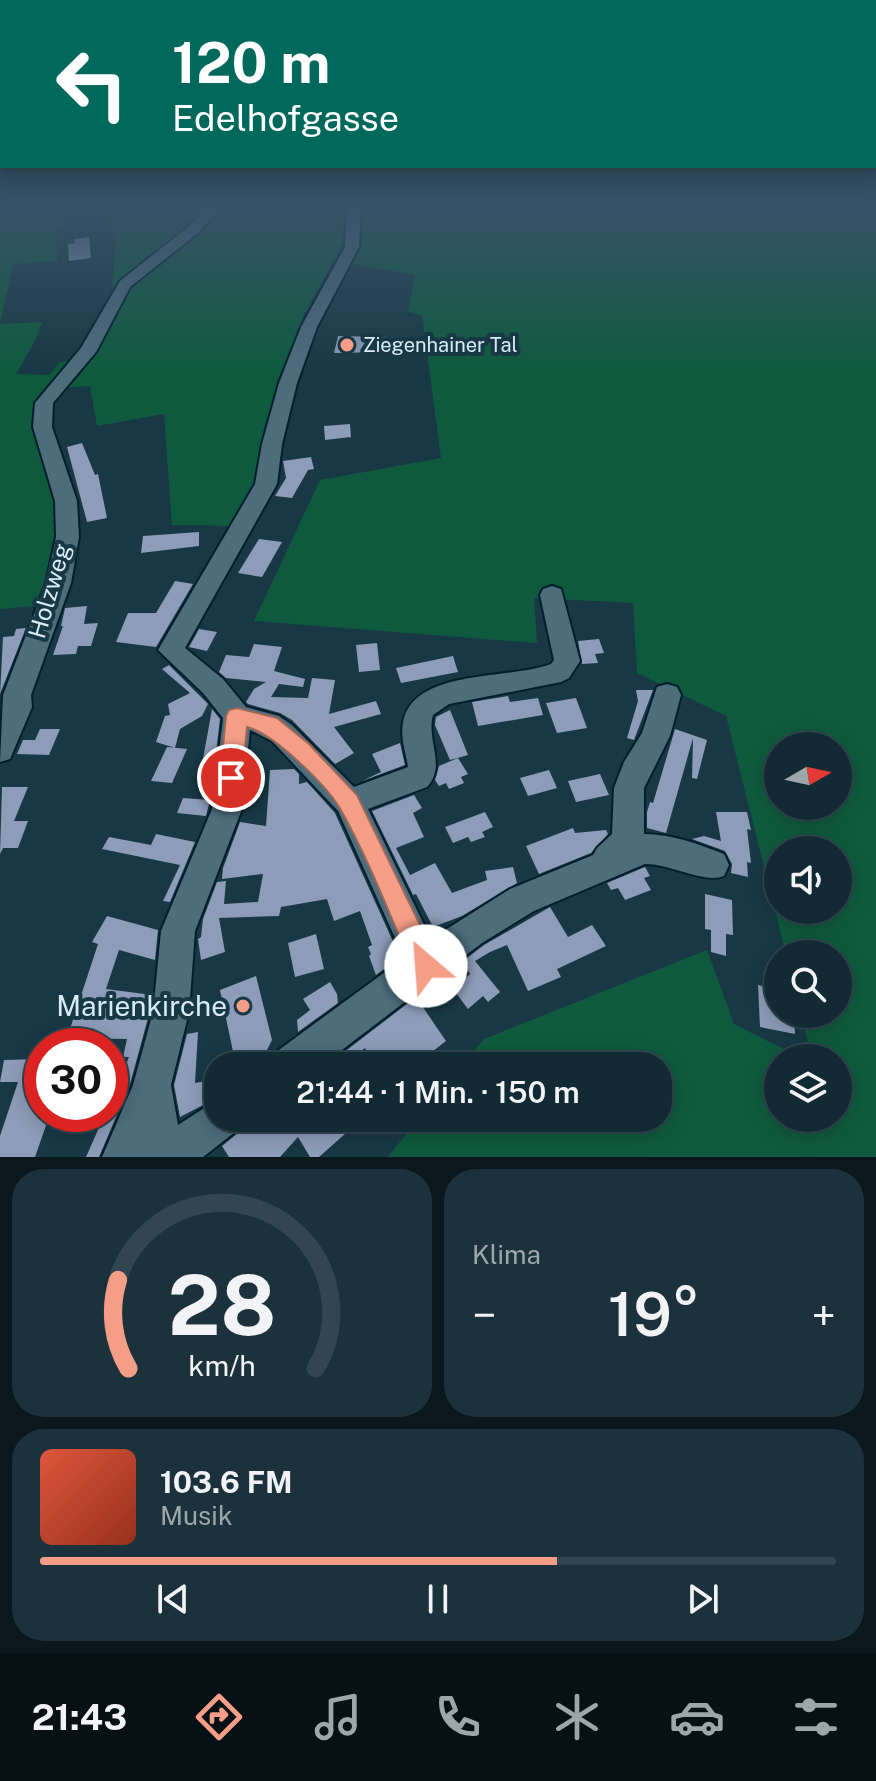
<!DOCTYPE html>
<html lang="de">
<meta charset="utf-8">
<style>
:root{--surface:#122a34;--page:#1b323c;--text:#f1f3f6;--muted:#9ca7ac;--line:#31464f;--accent:#f49e88}
body{margin:0;font-family:"Public Sans",sans-serif;background:var(--page);color:var(--text);height:100vh;display:flex;flex-direction:column;font-size:30px;white-space:nowrap}
*{box-sizing:border-box;margin:0}
p{font-size:26px;color:var(--muted)}
.icon{flex:none;width:44px;height:44px;fill:none;stroke:currentColor;stroke-width:2;stroke-linecap:round;stroke-linejoin:round}
.map{position:relative;height:1157px;overflow:hidden}
.side{display:flex;flex-direction:column;gap:12px;padding:12px;background:#0a171d;flex:1}
.side>*{flex:none}
.guide{position:absolute;left:0px;top:0px;width:876px;height:168px;box-shadow:0 4px 20px #0003,0 0 0 2px var(--line);background:#00695c;color:#fff;overflow:hidden}
.needle{width:52px;rotate:81deg}
.tools{position:absolute;left:764px;top:732px;display:grid;gap:16px}
.tools a{display:grid;place-items:center;width:88px;height:88px;border-radius:50%;background:var(--surface);box-shadow:0 4px 20px #0003,0 0 0 2px var(--line);font-size:40px}
.speed{position:absolute;left:24px;top:1028px;display:flex;gap:16px;font-size:40px;font-weight:700;text-align:center}
.speed>*{display:grid;place-content:center;width:104px;height:104px;border-radius:50%;background:var(--surface);box-shadow:0 4px 20px #0003,0 0 0 2px var(--line);line-height:1}
.speed .limit{border:12px solid #d22;background:#fff;color:#111}
.pin{position:absolute;display:grid;place-items:center;width:68px;height:68px;color:#fff;margin:-34px;border:4px solid #fff;border-radius:50%;box-shadow:0 2px 8px #0007}
.me{position:absolute;width:88px;margin:-44px;rotate:333deg;stroke-linejoin:round;filter:drop-shadow(0 0 6px #0008)}
.turn{display:flex;align-items:center;gap:28px;height:168px;padding:0 40px;font-size:36px}
.turn .icon{width:104px;height:104px;stroke-width:2.5}
.turn b{display:block;font-size:56px;line-height:68px}
.big{font-size:60px;font-weight:600;line-height:1.1}
.side .widget{flex:1;display:flex;flex-direction:column;justify-content:center;gap:12px;min-width:0;padding:0 28px;border-radius:32px;background:var(--page)}
.side .dial{align-items:center;gap:0}
.dial svg{height:208px;overflow:visible;fill:none;stroke:var(--line);stroke-width:7;stroke-linecap:round;text-anchor:middle}
.dial text{fill:var(--text);stroke:none}
.song{display:flex;align-items:center;gap:24px}
.cover{width:96px;height:96px;border-radius:12px;background:linear-gradient(135deg,hsl(10 70% 55%),hsl(10 70% 35%))}
.played{height:8px;border-radius:4px;background:linear-gradient(90deg,var(--accent) 65%,var(--line) 65%)}
.keys{display:flex;justify-content:space-around;direction:ltr}
.heat{display:flex;justify-content:space-between;align-items:center;font-size:44px;direction:ltr}
.side .tiles{flex:1;display:grid;gap:12px;grid-template-columns:1fr 1fr}
.widget:last-child{grid-column:span 2}
.trip{position:absolute;left:204px;top:1052px;width:468px;height:80px;border-radius:32px;background:var(--surface);box-shadow:0 4px 20px #0003,0 0 0 2px var(--line);font-weight:600;line-height:80px;text-align:center}
.tab-bar{display:flex;height:128px;justify-content:space-around;align-items:center;background:#071115;color:var(--muted)}
.tab-bar .icon{width:56px;height:56px}
.tab-bar .current{color:var(--accent)}
.tab-bar b{font-size:36px;color:var(--text)}
.map>svg:first-child{display:block}
.green{fill:#0f5a3e;fill-rule:evenodd}
.building{fill:#8d9cb8}
.lines{fill:none;stroke-linecap:round;stroke-linejoin:round}
.minor-casing{stroke:#001e2b;stroke-width:4}
.minor{fill:#4d6d7d;fill-rule:evenodd}
.route{fill:#f49e88;stroke:#9f6758;stroke-width:2}
.poi-dot{fill:#f49e88;stroke:#183845;stroke-width:3}
.labels{text-anchor:middle;stroke-width:8;stroke-linejoin:round;paint-order:stroke}
.far-poi-label{font-size:20px;fill:#d9ebf4;stroke:#183845;text-anchor:start}
.street-label{font-size:24px;fill:#d9ebf4;stroke:#183845}
.near-poi-label{font-size:28px;fill:#d9ebf4;stroke:#183845;text-anchor:end}
</style>
<div class="map">
<svg width="876" height="1157" viewBox="0 0 876 1157">
<rect width="100%" height="100%" fill="#183845"/>
<!-- green -->
<path class="green" d="M 0,209 L 63,209 L 65,224 L 56,226 L 57,261 L 13,264 L 0,324 L 42,322 L 35,341 L 16,374 L 49,375 L 60,362 L 78,359 L 41,400 L 63,530 L 44,605 L 0,609 Z
M 107,209 L 209,209 L 112,290 L 116,239 Z
M 217,209 L 344,209 L 341,247 L 303,316 L 266,464 L 238,526 L 172,525 L 164,414 L 97,426 L 90,386 L 60,388 L 129,287 Z
M 356,209 L 876,209 L 876,1157 L 388,1157 L 419,1118 L 658,1118 L 658,1066 L 462,1066 L 484,1039 L 707,950 L 734,1024 L 801,1058 L 778,1058 L 778,1118 L 838,1118 L 838,1058 L 812,1058 L 801,1014 L 838,1014 L 838,954 L 786,954 L 726,716 L 637,673 L 633,603 L 534,598 L 537,643 L 254,621 L 320,480 L 441,458 L 422,315 L 408,312 L 415,275 L 346,263 ZM 778,746 L 838,746 L 838,806 L 778,806 ZM 778,850 L 838,850 L 838,910 L 778,910 Z"/>
<!-- building -->
<path class="building" d="M 89,237 L 91,258 L 69,261 L 68,244 L 75,243 L 74,239 Z
M 338,336 L 388,337 L 387,352 L 334,353 Z
M 350,424 L 351,437 L 325,440 L 324,426 Z
M 82,443 L 95,475 L 98,474 L 107,518 L 87,522 L 67,447 Z
M 311,457 L 314,469 L 308,470 L 292,498 L 275,496 L 286,478 L 283,461 Z
M 199,532 L 199,546 L 141,553 L 143,536 Z
M 259,539 L 282,542 L 262,577 L 238,573 Z
M 175,581 L 193,584 L 156,647 L 116,642 L 128,613 L 156,613 Z
M 87,606 L 84,624 L 98,623 L 91,646 L 78,646 L 76,654 L 53,655 L 63,626 L 61,626 L 65,608 Z
M 26,628 L 0,694 L 0,695 L 3,637 L 14,636 L 16,629 Z
M 199,629 L 217,632 L 207,651 L 189,647 Z
M 599,639 L 604,653 L 595,654 L 598,663 L 582,664 L 578,641 Z
M 377,643 L 380,670 L 359,672 L 356,645 Z
M 254,644 L 282,647 L 274,671 L 305,679 L 303,687 L 279,684 L 271,697 L 308,698 L 312,678 L 335,680 L 329,714 L 376,701 L 381,714 L 334,727 L 354,753 L 335,764 L 292,720 L 280,713 L 248,704 L 246,702 L 254,689 L 266,682 L 226,678 L 219,672 L 226,655 L 249,657 Z
M 453,656 L 458,672 L 401,683 L 396,668 Z
M 169,665 L 208,704 L 202,716 L 180,729 L 175,748 L 156,742 L 165,716 L 170,715 L 168,704 L 190,693 L 162,669 Z
M 636,690 L 653,690 L 634,740 L 627,738 L 638,701 Z
M 508,696 L 510,702 L 538,698 L 543,715 L 478,726 L 472,702 Z
M 576,698 L 587,728 L 557,733 L 546,703 Z
M 212,709 L 220,719 L 214,770 L 201,770 Z
M 450,710 L 468,755 L 450,760 L 435,725 L 436,717 Z
M 40,729 L 60,729 L 49,755 L 17,754 L 23,740 L 35,740 Z
M 675,729 L 707,740 L 697,779 L 692,778 L 693,738 L 666,833 L 647,828 L 647,812 L 650,802 L 653,803 Z
M 400,743 L 405,765 L 362,781 L 381,772 L 372,754 Z
M 167,747 L 187,749 L 172,783 L 151,781 Z
M 458,758 L 468,774 L 461,777 L 464,783 L 449,789 L 446,783 L 439,786 L 435,780 L 439,766 Z
M 294,769 L 299,774 L 299,784 L 307,782 L 335,813 L 400,957 L 376,975 L 369,956 L 371,954 L 368,947 L 372,945 L 360,911 L 334,921 L 327,899 L 281,907 L 279,916 L 219,918 L 225,952 L 201,960 L 198,939 L 201,937 L 203,919 L 217,882 L 226,881 L 224,904 L 258,902 L 263,874 L 222,879 L 223,868 L 240,822 L 266,826 L 270,770 Z
M 549,770 L 557,788 L 528,796 L 520,778 Z
M 600,774 L 609,795 L 576,802 L 568,781 Z
M 2,787 L 28,787 L 14,821 L 28,821 L 18,848 L 3,848 L 0,854 Z
M 414,795 L 422,808 L 413,813 L 424,837 L 396,848 L 410,875 L 435,863 L 452,893 L 487,880 L 485,871 L 513,867 L 517,883 L 462,916 L 433,927 L 416,894 L 413,895 L 372,811 Z
M 183,798 L 210,800 L 206,816 L 177,813 Z
M 485,812 L 493,827 L 482,832 L 485,837 L 471,842 L 468,837 L 453,843 L 445,827 Z
M 716,812 L 747,812 L 751,830 L 747,829 L 751,863 L 747,862 L 748,877 L 731,873 L 732,864 L 725,851 L 692,839 L 704,836 L 721,841 Z
M 573,828 L 575,833 L 606,830 L 608,834 L 591,853 L 539,874 L 526,846 Z
M 156,834 L 195,842 L 170,902 L 163,901 L 180,865 L 102,849 L 109,837 L 151,845 Z
M 645,867 L 650,876 L 644,878 L 651,890 L 625,900 L 618,888 L 611,890 L 607,883 Z
M 705,894 L 732,900 L 733,935 L 726,934 L 726,956 L 711,952 L 711,930 L 705,929 Z
M 550,907 L 568,937 L 592,925 L 606,946 L 557,969 L 561,977 L 528,991 L 507,945 L 490,952 L 475,961 L 500,992 L 488,1002 L 483,996 L 468,1009 L 453,989 L 470,974 L 463,961 L 484,945 Z
M 107,916 L 158,930 L 155,960 L 119,950 L 106,989 L 152,995 L 150,1011 L 130,1084 L 99,1157 L 86,1157 L 105,1114 L 110,1114 L 110,1103 L 129,1057 L 123,1057 L 127,1039 L 67,1038 L 98,944 L 92,942 Z
M 316,934 L 324,969 L 295,977 L 288,943 Z
M 256,976 L 272,1040 L 264,1056 L 248,1063 L 234,1056 L 220,990 Z
M 330,982 L 337,994 L 338,1003 L 298,1032 L 297,1020 L 310,1010 L 303,999 Z
M 758,985 L 778,990 L 778,1014 L 794,1014 L 795,1034 L 760,1027 Z
M 416,997 L 446,1041 L 414,1066 L 377,1066 L 365,1048 L 343,1066 L 326,1066 Z
M 198,1032 L 195,1083 L 206,1081 L 205,1104 L 180,1117 L 174,1085 L 187,1034 Z
M 42,1059 L 42,1114 L 50,1114 L 35,1157 L 0,1157 L 0,1136 L 18,1082 L 0,1082 L 4,1060 Z
M 244,1118 L 363,1118 L 319,1157 L 310,1157 L 298,1137 L 280,1157 L 229,1157 L 222,1146 L 238,1133 Z"/>
<g class="lines">
<defs>
<path id="minor" d="M 206,209 L 219,209 L 198,233 L 130,287 L 96,352 L 53,403 L 52,427 L 77,501 L 79,537 L 71,583 L 31,695 L 32,707 L 10,759 L 0,762 L 3,695 L 46,583 L 56,537 L 55,501 L 33,427 L 35,403 L 81,348 L 120,281 L 188,227 Z
M 347,209 L 361,209 L 359,247 L 317,327 L 297,383 L 282,444 L 277,484 L 185,648 L 223,679 L 246,707 L 279,716 L 292,725 L 354,787 L 408,767 C 406,754 400,736 403,723 C 412,668 509,680 551,664 L 554,660 L 540,595 L 543,589 L 552,586 L 561,589 L 580,661 L 569,678 L 561,682 L 449,704 L 433,715 C 426,741 447,766 427,787 L 368,809 L 431,939 L 510,889 L 593,855 L 597,848 L 612,834 L 614,788 L 624,762 L 642,733 L 657,687 L 667,684 L 677,687 L 681,695 L 670,736 L 644,788 L 644,834 C 672,834 698,844 724,854 L 729,865 L 724,876 C 704,884 672,864 645,864 L 534,911 L 482,943 L 321,1066 L 271,1066 L 276,1052 L 404,958 L 338,811 L 272,741 L 250,730 L 242,809 L 195,931 L 189,1012 L 171,1085 L 178,1125 L 218,1099 L 218,1118 L 241,1118 L 235,1132 L 203,1157 L 102,1157 L 133,1085 L 153,1012 L 161,931 L 212,809 L 223,718 L 203,693 L 158,650 L 255,484 L 262,444 L 279,383 L 301,327 L 345,247 Z"/>
</defs>
<!-- minor casing -->
<use href="#minor" class="minor-casing"/>
<!-- minor -->
<use href="#minor" class="minor"/>
</g>
<!-- sky -->
<linearGradient id="sky" x2="0" y2="1"><stop stop-color="#0d1f26"/><stop offset="0.56" stop-color="#375368"/><stop offset="1" stop-color="#375368" stop-opacity="0"/></linearGradient>
<rect width="876" height="371" fill="url(#sky)"/>
<!-- route -->
<path class="route" d="M 237,708 L 277,718 L 309,744 L 357,795 L 435,956 L 439,966 L 435,975 L 426,979 L 416,975 C 392,921 371,864 342,812 C 328,786 274,734 247,727 L 242,778 L 239,784 L 231,787 L 223,784 L 220,778 L 226,716 L 229,710 Z"/>
<!-- markers -->
<g class="poi-dot">
<circle cx="347" cy="345" r="8"/>
<circle cx="243" cy="1006" r="8"/>
</g>
<g class="labels">
<!-- far-poi labels -->
<g class="far-poi-label">
<text x="363" y="352">Ziegenhainer Tal</text>
</g>
<!-- street labels -->
<g class="street-label">
<text transform="translate(50 591) rotate(-74)" y="8">Holzweg</text>
</g>
<!-- near-poi labels -->
<g class="near-poi-label">
<text x="227" y="1016">Marienkirche</text>
</g>
</g>
</svg>
<div class="tools">
<a><svg class="needle" viewBox="-14 -14 28 28"><path d="M0-13l5 13h-10z" fill="#e53935"/><path d="M0 13l5-13h-10z" fill="#9ca7ac"/></svg></a>
<a><svg class="icon" aria-label="sound" viewBox="0 0 24 24"><path d="M4 9h4l5-4v14l-5-4H4zM17 9q2 3 0 6"/></svg></a>
<a><svg class="icon" aria-label="search" viewBox="0 0 24 24"><circle cx="10" cy="10" r="6"/><path d="M15 15l6 6"/></svg></a>
<a><svg class="icon" aria-label="layers" viewBox="0 0 24 24"><path d="M12 4l9 5-9 5-9-5zM3 14l9 5 9-5"/></svg></a>
</div>
<div class="speed"><div class="limit">30</div></div>
<div class="pin" style="left:231px;top:778px;background:#d93025"><svg class="icon" aria-label="arrive" viewBox="0 0 24 24"><path d="M6 21V4h12l-3 4 3 4H6"/></svg></div>
<svg class="me" style="left:426px;top:966px" viewBox="-20 -20 40 40"><circle r="19" fill="#fff"/><path d="M0-13L10 11 0 6-10 11z" fill="#f49e88"/></svg>
<div class="trip">21:44 · 1 Min. · 150 m</div>
<div class="guide">
<div class="turn"><svg class="icon" aria-label="left" viewBox="0 0 24 24"><path d="M17 20v-9H6M10 6l-5 5 5 5"/></svg><div><b>120 m</b>Edelhofgasse</div></div>
</div>
</div>
<section class="side">
<div class="tiles">
<div class="widget dial"><svg viewBox="0 0 100 80">
<path d="M14 69A42 42 0 1 1 86 69"/>
<path d="M14 69A42 42 0 0 1 10 35" stroke="#f49e88"/>
<text x="50" y="56" font-size="32" font-weight="700">28</text>
<text x="50" y="72" font-size="11">km/h</text>
</svg></div>
<div class="widget"><p>Klima</p>
<div class="heat"><a>−</a><b class="big">19°</b><a>+</a></div>
</div>
<div class="widget">
<div class="song"><i class="cover"></i><div><b>103.6 FM</b><p>Musik</p></div></div>
<div class="played"></div>
<div class="keys"><svg class="icon" aria-label="previous" viewBox="0 0 24 24"><path d="M18 5L8 12l10 7zM5 5v14"/></svg><svg class="icon" aria-label="pause" viewBox="0 0 24 24"><path d="M8 5v14M16 5v14"/></svg><svg class="icon" aria-label="next" viewBox="0 0 24 24"><path d="M6 5l10 7-10 7zM19 5v14"/></svg></div>
</div>
</div>
</section>
<nav class="tab-bar">
<b>21:43</b>
<svg class="icon current" aria-label="directions" viewBox="0 0 24 24"><path d="M12 3l9 9-9 9-9-9zM9 14v-3h6M13 9l2 2-2 2"/></svg>
<svg class="icon" aria-label="music" viewBox="0 0 24 24"><path d="M9 18V5l10-2v13"/><circle cx="6" cy="18" r="3"/><circle cx="16" cy="16" r="3"/></svg>
<svg class="icon" aria-label="phone" viewBox="0 0 24 24"><path d="M5 4h4l2 5-3 2q2 4 5 5l2-3 5 2v4C11 20 4 13 5 4z"/></svg>
<svg class="icon" aria-label="climate" viewBox="0 0 24 24"><path d="M12 3v18M4 7l16 10M4 17L20 7"/></svg>
<svg class="icon" aria-label="car" viewBox="0 0 24 24"><path d="M5 17H2v-5l4-1 3-4h7l3 4 3 1v5h-3M9 17h6M6 11h13"/><circle cx="7" cy="17" r="2"/><circle cx="17" cy="17" r="2"/></svg>
<svg class="icon" aria-label="filters" viewBox="0 0 24 24"><path d="M4 7h16M4 17h16"/><circle cx="9" cy="7" r="2"/><circle cx="15" cy="17" r="2"/></svg>
</nav>
